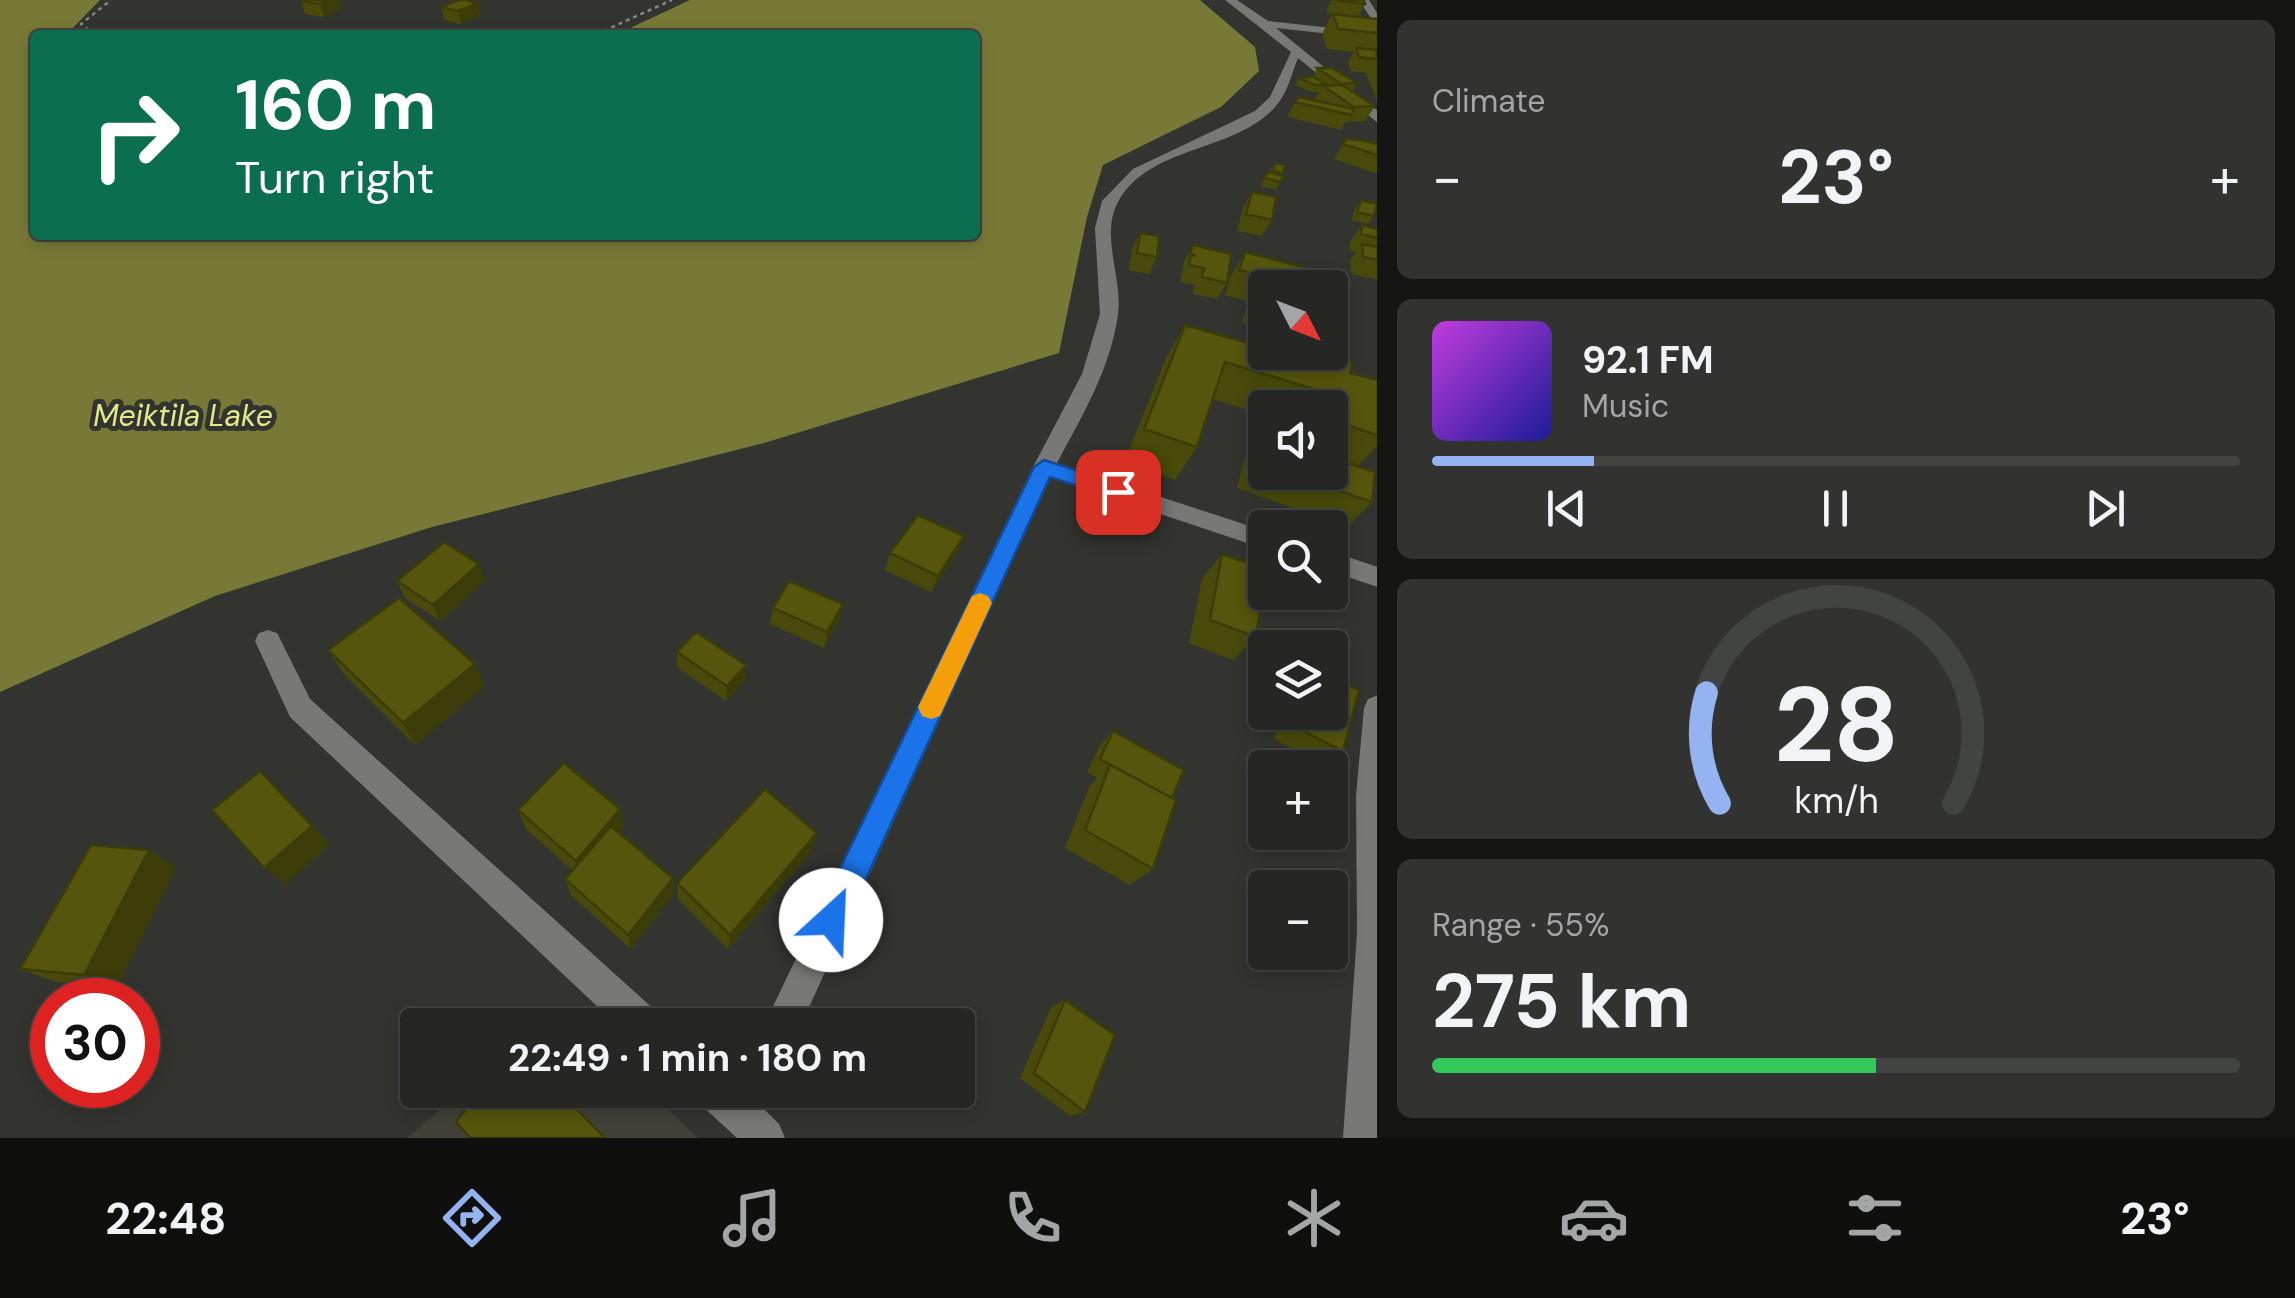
<!DOCTYPE html>
<meta charset="utf-8">
<style>
:root{--surface:#262724;--page:#323331;--text:#f1f3f6;--muted:#a4a5a6;--line:#424441;--accent:#95b2f1}
body{margin:0;font-family:"DM Sans",sans-serif;background:var(--page);color:var(--text);height:100vh;display:flex;flex-direction:column;font-size:38px;white-space:nowrap}
*{box-sizing:border-box;margin:0}
p{font-size:32px;color:var(--muted)}
.icon{flex:none;width:55px;height:55px;fill:none;stroke:currentColor;stroke-width:2;stroke-linecap:round;stroke-linejoin:round}
.map{position:relative;flex:1;overflow:hidden}
.side{display:flex;flex-direction:column;gap:20px;padding:20px;background:#151514;width:918px}
.side>*{flex:none}
.guide{position:absolute;left:30px;top:30px;width:950px;height:210px;border-radius:10px;box-shadow:0 5px 15px #0003,0 0 0 2px var(--line);background:#0b6e4f;color:#fff;overflow:hidden}
.needle{width:65px;rotate:132deg}
.controls{position:absolute;left:1248px;top:270px;display:grid;gap:20px}
.controls a{display:grid;place-items:center;width:100px;height:100px;border-radius:10px;background:var(--surface);box-shadow:0 5px 15px #0003,0 0 0 2px var(--line);font-size:50px}
.speed{position:absolute;left:30px;top:978px;display:flex;gap:20px;font-size:50px;font-weight:700;text-align:center}
.speed>*{display:grid;place-content:center;width:130px;height:130px;border-radius:50%;background:var(--surface);box-shadow:0 5px 15px #0003,0 0 0 2px var(--line);line-height:1}
.speed .limit{border:15px solid #d22;background:#fff;color:#111}
.pin{position:absolute;display:grid;place-items:center;width:85px;height:85px;color:#fff;margin:-42px;border-radius:20px;box-shadow:0 5px 15px #0006}
.me{position:absolute;width:110px;margin:-55px;rotate:25deg;stroke-linejoin:round;filter:drop-shadow(0 0 8px #0008)}
.turn{display:flex;align-items:center;gap:35px;height:210px;padding:0 40px;font-size:45px}
.turn .icon{width:130px;height:130px;stroke-width:2.5}
.turn b{display:block;font-size:70px;line-height:85px}
.big{font-size:75px;font-weight:700;line-height:1.1}
.side .card{flex:1;display:flex;flex-direction:column;justify-content:center;gap:15px;min-width:0;padding:0 35px;border-radius:15px;background:var(--page)}
.side .dial{align-items:center;gap:0}
.dial svg{height:260px;overflow:visible;fill:none;stroke:var(--line);stroke-width:7;stroke-linecap:round;text-anchor:middle}
.dial text{fill:var(--text);stroke:none}
.song{display:flex;align-items:center;gap:30px}
.cover{width:120px;height:120px;border-radius:15px;background:linear-gradient(135deg,hsl(290 70% 55%),hsl(240 70% 35%))}
.played{height:10px;border-radius:5px;background:linear-gradient(90deg,var(--accent) 20%,var(--line) 20%)}
.keys{display:flex;justify-content:space-around;direction:ltr}
.heat{display:flex;justify-content:space-between;align-items:center;font-size:55px;direction:ltr}
.charge{height:15px;border-radius:8px;background:linear-gradient(90deg,#34c759 55%,var(--line) 0)}
.trip{position:absolute;left:400px;top:1008px;width:575px;height:100px;border-radius:10px;background:var(--surface);box-shadow:0 5px 15px #0003,0 0 0 2px var(--line);font-weight:700;line-height:100px;text-align:center}
.dock{display:flex;height:160px;justify-content:space-around;align-items:center;background:#0f100e;color:var(--muted)}
.dock .icon{width:70px;height:70px}
.dock .current{color:var(--accent)}
.dock b{font-size:45px;color:var(--text)}
main{display:flex;flex:1;min-height:0}
.map>svg:first-child{display:block}
.built{fill:#414138}
.water{fill:#787937}
.lines{fill:none;stroke-linecap:round;stroke-linejoin:round}
.path{stroke:#868783;stroke-width:2.5;stroke-dasharray:4 4;stroke-linecap:butt}
.minor{fill:#787876;fill-rule:evenodd}
.wall{fill:#49490b}
.shaded-wall{fill:#3c3c09}
.building{fill:#55550d;stroke:#3c3c09;stroke-width:2.5}
.route{fill:#1a73e8;stroke:#114b97;stroke-width:2.5}
.slow{fill:#f59e0b}
.labels{text-anchor:middle;stroke-width:10;stroke-linejoin:round;paint-order:stroke}
.water-label{font-size:30px;font-style:italic;fill:#e6e989;stroke:#333430}
</style>
<main>
<div class="map">
<svg width="1378" height="1138" viewBox="0 0 1378 1138">
<rect width="100%" height="100%" fill="#333430"/>
<!-- built -->
<path class="built" d="M 463,1090 L 648,1090 L 698,1138 L 407,1138 Z"/>
<!-- water -->
<path class="water" d="M 0,0 L 100,0 L 70,31 L 76,35 L 35,35 L 35,235 L 975,235 L 975,35 L 590,35 L 628,29 L 690,0 L 1200,0 L 1255,47 L 1259,71 L 1221,107 L 1103,165 L 1087,217 L 1059,353 L 764,443 L 432,527 L 215,596 L 0,692 Z"/>
<g class="lines">
<!-- path -->
<path class="path" d="M 95,35 L 81,24 L 111,0
M 564,35 L 608,29 L 672,0"/>
<!-- minor -->
<path class="minor" d="M 1225,0 L 1237,0 L 1268,21 L 1378,33 L 1378,39 L 1276,28 L 1373,107 L 1378,111 L 1378,123 L 1298,58 C 1291,75 1288,93 1275,107 C 1235,152 1151,145 1119,200 C 1099,234 1123,278 1118,314 C 1111,368 1082,416 1057,463 L 1265,531 L 1265,549 L 1050,477 L 801,1025 L 764,1025 L 1033,467 L 1082,374 L 1100,314 L 1095,228 L 1102,201 L 1133,169 L 1255,111 L 1270,97 L 1291,52 Z
M 1359,0 L 1369,0 L 1378,15 L 1378,29 Z
M 1330,551 L 1378,567 L 1378,587 L 1330,571 Z
M 268,630 L 277,633 L 310,699 L 657,1012 L 662,1025 L 617,1025 L 290,717 L 255,641 L 259,633 Z
M 1378,695 L 1378,1138 L 1343,1138 L 1357,933 L 1356,795 L 1364,708 L 1368,699 Z
M 695,1090 L 770,1090 L 763,1108 L 779,1124 L 785,1138 L 737,1138 L 700,1104 Z"/>
</g>
<!-- wall -->
<path class="wall" d="M 304,0 L 339,0 L 342,8 L 324,17 L 305,14 L 301,1 Z
M 1332,0 L 1364,0 L 1365,4 L 1358,17 L 1378,19 L 1378,103 L 1366,73 L 1351,71 L 1348,62 L 1354,52 L 1327,49 L 1322,34 L 1332,14 L 1348,16 L 1327,13 L 1327,8 Z
M 478,3 L 480,16 L 461,24 L 444,20 L 441,7 Z
M 1317,68 L 1357,83 L 1352,91 L 1375,106 L 1365,121 L 1346,122 L 1341,130 L 1287,117 L 1295,102 L 1314,100 L 1319,92 L 1311,92 L 1295,85 L 1299,78 L 1313,77 Z
M 1346,139 L 1378,144 L 1378,170 L 1375,173 L 1334,159 Z
M 1275,163 L 1283,173 L 1282,175 L 1284,176 L 1276,190 L 1260,186 Z
M 1252,192 L 1272,220 L 1262,236 L 1237,231 L 1243,208 Z
M 1361,200 L 1374,216 L 1368,224 L 1352,220 L 1355,208 Z
M 1362,225 L 1378,229 L 1378,280 L 1351,274 L 1350,260 L 1356,252 L 1350,250 L 1350,242 Z
M 1140,233 L 1157,257 L 1149,274 L 1129,270 L 1132,249 Z
M 1193,245 L 1227,283 L 1217,299 L 1193,294 L 1195,285 L 1180,282 L 1184,261 Z
M 1245,252 L 1307,268 L 1265,288 L 1265,328 L 1242,322 L 1248,301 L 1225,295 L 1230,277 Z
M 1185,325 L 1378,380 L 1378,445 L 1358,466 L 1372,502 L 1347,527 L 1237,488 L 1244,461 L 1263,435 L 1265,436 L 1265,472 L 1330,472 L 1330,408 L 1265,408 L 1265,415 L 1213,399 L 1197,447 L 1175,480 L 1124,462 L 1166,358 Z
M 964,536 L 957,552 L 931,592 L 885,570 L 890,553 Z
M 1222,554 L 1256,637 L 1233,660 L 1189,643 L 1202,579 Z
M 485,580 L 440,621 L 405,598 L 397,581 Z
M 773,608 L 839,620 L 824,648 L 770,624 Z
M 328,650 L 475,664 L 484,687 L 415,745 L 343,673 Z
M 677,652 L 745,680 L 726,701 L 677,667 Z
M 1283,712 L 1330,712 L 1343,751 L 1323,765 L 1274,739 Z
M 1113,731 L 1172,798 L 1153,869 L 1130,885 L 1065,848 L 1090,785 L 1097,778 L 1087,772 L 1100,745 Z
M 620,809 L 624,828 L 619,833 L 673,878 L 674,894 L 631,949 L 571,895 L 565,879 L 572,870 L 526,829 L 518,810 Z
M 811,851 L 728,949 L 678,899 L 677,883 Z
M 176,867 L 117,987 L 56,982 L 20,969 Z
M 1065,1000 L 1085,1112 L 1070,1116 L 1020,1078 L 1051,1007 Z"/>
<!-- shaded-wall -->
<path class="shaded-wall" d="M 328,0 L 339,0 L 342,8 L 324,17 L 320,4 Z
M 478,3 L 480,16 L 461,24 L 458,11 Z
M 964,536 L 957,552 L 931,592 L 938,576 Z
M 479,564 L 485,580 L 440,621 L 433,605 Z
M 843,604 L 839,620 L 824,648 L 827,632 Z
M 475,664 L 484,687 L 415,745 L 403,723 Z
M 746,665 L 745,680 L 726,701 L 727,686 Z
M 260,771 L 330,844 L 286,885 L 264,868 Z
M 620,809 L 624,828 L 581,878 L 576,861 Z
M 817,833 L 811,851 L 728,949 L 730,935 Z
M 149,850 L 176,867 L 117,987 L 84,975 Z
M 673,878 L 674,894 L 631,949 L 628,935 Z"/>
<!-- building -->
<path class="building" d="M 304,0 L 328,0 L 320,4 L 301,1 Z
M 459,0 L 465,0 L 478,3 L 458,11 L 441,7 Z
M 1334,0 L 1364,0 L 1365,4 Z
M 1332,14 L 1378,19 L 1378,33 L 1339,29 Z
M 1356,48 L 1376,50 L 1377,55 L 1375,59 L 1359,57 Z
M 1317,68 L 1332,68 L 1357,83 L 1341,84 Z
M 1313,77 L 1326,84 L 1315,85 L 1299,78 Z
M 1342,85 L 1375,106 L 1354,107 L 1323,86 Z
M 1299,97 L 1354,109 L 1351,115 L 1295,102 Z
M 1346,139 L 1360,140 L 1378,144 L 1378,155 L 1343,144 Z
M 1275,163 L 1285,165 L 1283,173 L 1273,171 Z
M 1268,172 L 1284,176 L 1280,182 L 1264,178 Z
M 1252,192 L 1276,197 L 1272,220 L 1246,214 Z
M 1361,200 L 1377,204 L 1374,216 L 1357,212 Z
M 1362,225 L 1378,229 L 1378,238 L 1361,234 Z
M 1140,233 L 1159,236 L 1157,257 L 1137,253 Z
M 1362,244 L 1378,247 L 1378,260 L 1363,257 Z
M 1193,245 L 1231,254 L 1227,283 L 1202,277 L 1204,268 L 1189,265 L 1191,255 L 1196,256 L 1190,253 Z
M 1245,252 L 1307,268 L 1304,288 L 1265,288 L 1265,299 L 1258,297 L 1263,276 L 1239,270 Z
M 1185,325 L 1265,348 L 1265,352 L 1328,352 L 1352,360 L 1350,373 L 1378,380 L 1378,435 L 1336,422 L 1340,397 L 1225,362 L 1197,447 L 1144,429 Z
M 1263,435 L 1265,436 L 1265,466 L 1256,463 Z
M 1330,457 L 1375,472 L 1372,502 L 1285,472 L 1330,472 Z
M 918,515 L 964,536 L 938,576 L 890,553 Z
M 444,542 L 479,564 L 433,605 L 397,581 Z
M 1222,554 L 1265,569 L 1256,637 L 1210,620 Z
M 789,581 L 843,604 L 827,632 L 773,608 Z
M 399,598 L 475,664 L 403,723 L 328,650 Z
M 696,632 L 746,665 L 727,686 L 677,652 Z
M 1330,677 L 1359,690 L 1343,751 L 1292,725 L 1296,712 L 1330,712 Z
M 1113,731 L 1184,770 L 1172,798 L 1100,759 Z
M 564,763 L 620,809 L 576,861 L 518,810 Z
M 1110,765 L 1176,800 L 1153,869 L 1085,830 Z
M 260,771 L 312,826 L 264,868 L 212,810 Z
M 765,789 L 817,833 L 730,935 L 677,883 Z
M 611,826 L 673,878 L 628,935 L 565,879 Z
M 91,845 L 149,850 L 84,975 L 20,969 Z
M 1065,1000 L 1115,1035 L 1085,1112 L 1034,1073 Z
M 481,1090 L 558,1090 L 605,1138 L 470,1138 L 456,1122 Z"/>
<!-- route -->
<path class="route" d="M 1044,460 L 1125,486 L 1128,492 L 1118,499 L 1050,477 L 842,931 L 831,936 L 820,931 L 815,920 L 820,910 L 1034,467 Z"/>
<!-- slow -->
<path class="slow" d="M 980,593 L 988,596 L 992,603 L 940,716 L 931,719 L 922,716 L 918,707 L 922,699 L 972,596 Z"/>
<g class="labels">
<!-- water labels -->
<g class="water-label">
<text x="183" y="426">Meiktila Lake</text>
</g>
</g>
</svg>
<div class="controls">
<a><svg class="needle" viewBox="-14 -14 28 28"><path d="M0-13l5 13h-10z" fill="#e53935"/><path d="M0 13l5-13h-10z" fill="#a4a5a6"/></svg></a>
<a><svg class="icon" aria-label="sound" viewBox="0 0 24 24"><path d="M4 9h4l5-4v14l-5-4H4zM17 9q2 3 0 6"/></svg></a>
<a><svg class="icon" aria-label="search" viewBox="0 0 24 24"><circle cx="10" cy="10" r="6"/><path d="M15 15l6 6"/></svg></a>
<a><svg class="icon" aria-label="layers" viewBox="0 0 24 24"><path d="M12 4l9 5-9 5-9-5zM3 14l9 5 9-5"/></svg></a>
<a>+</a>
<a>−</a>
</div>
<div class="speed"><div class="limit">30</div></div>
<div class="pin" style="left:1118px;top:492px;background:#d93025"><svg class="icon" aria-label="arrive" viewBox="0 0 24 24"><path d="M6 21V4h12l-3 4 3 4H6"/></svg></div>
<svg class="me" style="left:831px;top:920px" viewBox="-20 -20 40 40"><circle r="19" fill="#fff"/><path d="M0-13L10 11 0 6-10 11z" fill="#1a73e8"/></svg>
<div class="trip">22:49 · 1 min · 180 m</div>
<div class="guide">
<div class="turn"><svg class="icon" aria-label="right" viewBox="0 0 24 24"><path d="M7 20v-9h11M14 6l5 5-5 5"/></svg><div><b>160 m</b>Turn right</div></div>
</div>
</div>
<section class="side">
<div class="card"><p>Climate</p>
<div class="heat"><a>−</a><b class="big">23°</b><a>+</a></div>
</div>
<div class="card">
<div class="song"><i class="cover"></i><div><b>92.1 FM</b><p>Music</p></div></div>
<div class="played"></div>
<div class="keys"><svg class="icon" aria-label="previous" viewBox="0 0 24 24"><path d="M18 5L8 12l10 7zM5 5v14"/></svg><svg class="icon" aria-label="pause" viewBox="0 0 24 24"><path d="M8 5v14M16 5v14"/></svg><svg class="icon" aria-label="next" viewBox="0 0 24 24"><path d="M6 5l10 7-10 7zM19 5v14"/></svg></div>
</div>
<div class="card dial"><svg viewBox="0 0 100 80">
<path d="M14 69A42 42 0 1 1 86 69"/>
<path d="M14 69A42 42 0 0 1 10 35" stroke="#95b2f1"/>
<text x="50" y="56" font-size="32" font-weight="700">28</text>
<text x="50" y="72" font-size="11">km/h</text>
</svg></div>
<div class="card"><p>Range · 55%</p><b class="big">275 km</b><div class="charge"></div></div>
</section>
</main>
<nav class="dock">
<b>22:48</b>
<svg class="icon current" aria-label="directions" viewBox="0 0 24 24"><path d="M12 3l9 9-9 9-9-9zM9 14v-3h6M13 9l2 2-2 2"/></svg>
<svg class="icon" aria-label="music" viewBox="0 0 24 24"><path d="M9 18V5l10-2v13"/><circle cx="6" cy="18" r="3"/><circle cx="16" cy="16" r="3"/></svg>
<svg class="icon" aria-label="phone" viewBox="0 0 24 24"><path d="M5 4h4l2 5-3 2q2 4 5 5l2-3 5 2v4C11 20 4 13 5 4z"/></svg>
<svg class="icon" aria-label="climate" viewBox="0 0 24 24"><path d="M12 3v18M4 7l16 10M4 17L20 7"/></svg>
<svg class="icon" aria-label="car" viewBox="0 0 24 24"><path d="M5 17H2v-5l4-1 3-4h7l3 4 3 1v5h-3M9 17h6M6 11h13"/><circle cx="7" cy="17" r="2"/><circle cx="17" cy="17" r="2"/></svg>
<svg class="icon" aria-label="filters" viewBox="0 0 24 24"><path d="M4 7h16M4 17h16"/><circle cx="9" cy="7" r="2"/><circle cx="15" cy="17" r="2"/></svg>
<b>23°</b>
</nav>
